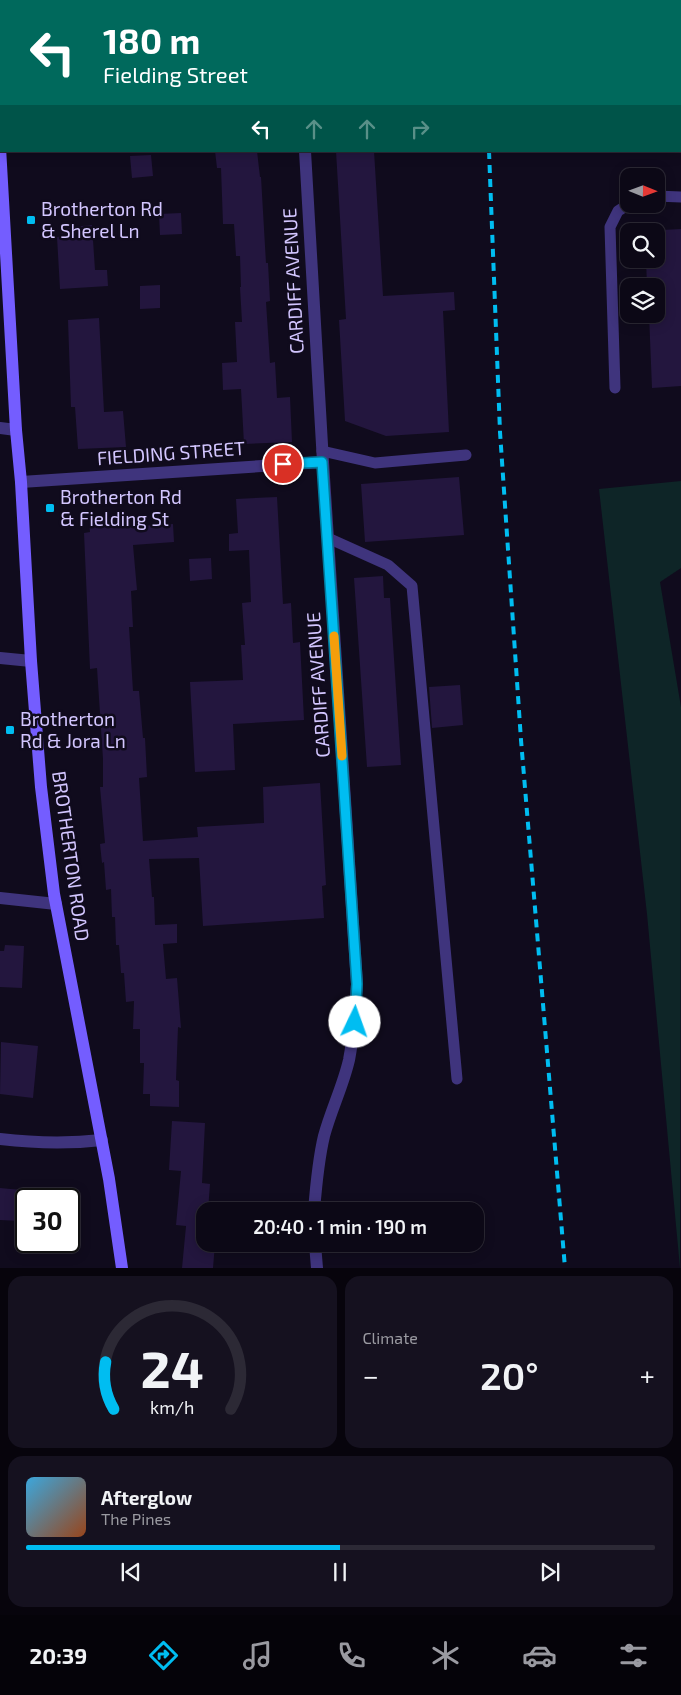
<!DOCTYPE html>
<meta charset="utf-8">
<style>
:root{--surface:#0c0816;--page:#15111f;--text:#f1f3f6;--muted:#9a9aa1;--line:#2c2935;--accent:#00bdf1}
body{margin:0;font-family:"Exo 2",sans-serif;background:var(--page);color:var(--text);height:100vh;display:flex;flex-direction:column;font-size:19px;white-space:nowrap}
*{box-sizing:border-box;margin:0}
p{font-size:16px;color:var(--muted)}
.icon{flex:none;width:28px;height:28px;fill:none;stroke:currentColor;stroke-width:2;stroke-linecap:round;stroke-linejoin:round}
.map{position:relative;height:1268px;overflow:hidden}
.side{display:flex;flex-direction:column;gap:8px;padding:8px;background:#07040c;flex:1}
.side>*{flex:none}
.guide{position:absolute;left:0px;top:0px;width:681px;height:152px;box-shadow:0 2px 12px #0003,0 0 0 1px var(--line);background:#00695c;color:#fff;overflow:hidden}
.needle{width:32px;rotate:91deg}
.fabs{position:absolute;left:620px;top:168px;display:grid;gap:10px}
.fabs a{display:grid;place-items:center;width:45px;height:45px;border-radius:10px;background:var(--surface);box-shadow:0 2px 12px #0003,0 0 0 1px var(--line);font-size:25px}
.speed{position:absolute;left:15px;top:1188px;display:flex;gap:10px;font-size:25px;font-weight:700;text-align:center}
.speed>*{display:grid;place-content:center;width:65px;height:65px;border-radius:50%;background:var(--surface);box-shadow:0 2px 12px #0003,0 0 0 1px var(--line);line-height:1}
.speed .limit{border:2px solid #111;border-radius:8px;background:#fff;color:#111}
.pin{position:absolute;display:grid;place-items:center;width:42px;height:42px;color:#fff;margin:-21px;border:2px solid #fff;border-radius:50%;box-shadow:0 1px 5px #0007}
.me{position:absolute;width:55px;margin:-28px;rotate:3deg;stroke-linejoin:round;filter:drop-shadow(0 0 4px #0008)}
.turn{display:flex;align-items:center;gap:18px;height:105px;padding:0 20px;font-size:22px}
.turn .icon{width:65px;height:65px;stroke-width:2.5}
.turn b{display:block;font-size:35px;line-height:42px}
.lanes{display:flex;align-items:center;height:48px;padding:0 20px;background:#0003;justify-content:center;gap:25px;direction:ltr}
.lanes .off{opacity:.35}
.big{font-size:38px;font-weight:600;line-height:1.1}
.side .tile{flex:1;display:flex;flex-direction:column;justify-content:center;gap:8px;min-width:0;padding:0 18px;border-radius:15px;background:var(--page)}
.side .dial{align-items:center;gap:0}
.dial svg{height:130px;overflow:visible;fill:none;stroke:var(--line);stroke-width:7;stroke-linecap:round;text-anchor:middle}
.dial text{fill:var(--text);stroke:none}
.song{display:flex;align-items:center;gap:15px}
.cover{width:60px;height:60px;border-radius:8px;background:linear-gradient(135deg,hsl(200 70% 55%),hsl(20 70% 35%))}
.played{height:5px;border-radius:2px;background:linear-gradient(90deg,var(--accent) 50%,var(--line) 50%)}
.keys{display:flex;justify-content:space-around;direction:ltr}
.heat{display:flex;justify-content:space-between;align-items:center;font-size:28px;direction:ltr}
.side .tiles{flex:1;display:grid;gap:8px;grid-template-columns:1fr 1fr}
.tile:last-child{grid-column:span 2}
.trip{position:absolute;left:196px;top:1202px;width:288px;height:50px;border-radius:15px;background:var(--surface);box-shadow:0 2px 12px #0003,0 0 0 1px var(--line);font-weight:600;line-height:50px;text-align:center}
.dock{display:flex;height:80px;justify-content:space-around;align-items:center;background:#050309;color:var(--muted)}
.dock .icon{width:35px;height:35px}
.dock .selected{color:var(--accent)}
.dock b{font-size:22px;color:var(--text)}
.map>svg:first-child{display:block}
.green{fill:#0e2527}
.building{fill:#23163e}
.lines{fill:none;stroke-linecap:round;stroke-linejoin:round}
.lane{stroke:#3f347d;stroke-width:11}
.street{stroke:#3f347d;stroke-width:12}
.secondary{stroke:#745dff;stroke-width:12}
.rail{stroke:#00bdf1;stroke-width:4;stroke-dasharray:8 6;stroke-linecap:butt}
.route-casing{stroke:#007b9d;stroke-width:12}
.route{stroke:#00bdf1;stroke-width:9}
.slow{stroke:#f59e0b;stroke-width:9}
.poi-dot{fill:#00bdf1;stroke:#100b1d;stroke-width:2}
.labels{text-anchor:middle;stroke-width:5;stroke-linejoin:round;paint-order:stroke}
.poi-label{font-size:19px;fill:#d3c6ff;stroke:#100b1d;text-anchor:start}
.street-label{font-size:19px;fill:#d3c6ff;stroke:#100b1d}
</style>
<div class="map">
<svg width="681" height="1268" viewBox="0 0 681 1268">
<rect width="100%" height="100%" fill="#100b1d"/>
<!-- green -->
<path class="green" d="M 681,481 L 681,568 L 660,582 L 681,707 L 680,1268 L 647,914 L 599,489 Z"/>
<!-- building -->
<path class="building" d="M 215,151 L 257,151 L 260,177 L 261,177 L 266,263 L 268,263 L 270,301 L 266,302 L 270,363 L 275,362 L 277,398 L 290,397 L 292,442 L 244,444 L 241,389 L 223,390 L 222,363 L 237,362 L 235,322 L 242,322 L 240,287 L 241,287 L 240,256 L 236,256 L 234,224 L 223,224 L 221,168 L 217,168 Z
M 336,151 L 374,151 L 383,296 L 454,292 L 455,310 L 443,311 L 449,432 L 386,436 L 345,421 L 339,320 L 346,319 Z
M 151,155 L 153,176 L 132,178 L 130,156 Z
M 181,213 L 182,234 L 160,235 L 159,214 Z
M 92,225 L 95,270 L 107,270 L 108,286 L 60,289 L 57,237 L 62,236 L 61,228 Z
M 681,229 L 681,386 L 652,388 L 649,314 L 656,314 L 656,286 L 647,286 L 646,259 L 656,259 L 656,231 L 644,231 Z
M 160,285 L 160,308 L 140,309 L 140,286 Z
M 99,318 L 104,412 L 123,411 L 126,447 L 78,449 L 75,407 L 71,407 L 68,320 Z
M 459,477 L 464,535 L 365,542 L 361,484 Z
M 277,497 L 283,604 L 291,603 L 293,643 L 300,642 L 304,720 L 233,724 L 235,770 L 195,772 L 190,682 L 243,680 L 241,645 L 245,645 L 242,603 L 251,602 L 249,550 L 229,551 L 229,534 L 238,533 L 236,499 Z
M 107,522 L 108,528 L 173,524 L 174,542 L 133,545 L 137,590 L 131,591 L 133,627 L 129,627 L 133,691 L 139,691 L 143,738 L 145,738 L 147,777 L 139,778 L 143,841 L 198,837 L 197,827 L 264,823 L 263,787 L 320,783 L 326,885 L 322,886 L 324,918 L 203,926 L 199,858 L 149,859 L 152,897 L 154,897 L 155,925 L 177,924 L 177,943 L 163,944 L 166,979 L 177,978 L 181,1028 L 178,1027 L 176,1080 L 179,1081 L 179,1107 L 150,1106 L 150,1094 L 143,1094 L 144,1063 L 140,1063 L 140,1029 L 133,1029 L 134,1001 L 126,1002 L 124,973 L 121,973 L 119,945 L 116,945 L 115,917 L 112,917 L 111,889 L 106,890 L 104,862 L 102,863 L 100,844 L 105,843 L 100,787 L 103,787 L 103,759 L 97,668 L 90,669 L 84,533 L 90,532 L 89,523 Z
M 211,558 L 212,579 L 190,581 L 189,559 Z
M 383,576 L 384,598 L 390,598 L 401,765 L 367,767 L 354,578 Z
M 460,685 L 463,725 L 432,728 L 429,687 Z
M 5,945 L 24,946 L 22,988 L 0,987 L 0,951 L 4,951 Z
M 1,1042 L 38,1046 L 33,1098 L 0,1094 Z
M 172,1121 L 205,1123 L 202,1183 L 210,1184 L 208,1211 L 205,1211 L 205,1244 L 215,1244 L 213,1268 L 182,1268 L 186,1226 L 176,1225 L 181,1171 L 169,1170 Z
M 0,1188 L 21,1190 L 20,1221 L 0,1220 Z"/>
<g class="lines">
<!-- lane -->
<path class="lane" d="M 656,196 L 681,197
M 615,388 L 610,227 L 618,211 L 629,204
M 322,451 L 375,463 L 466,455
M 328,538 L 388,565 L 412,586 L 457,1079"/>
<!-- street -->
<path class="street" d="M 296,0 L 296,1
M 305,151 L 323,462 L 357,984 C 355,1009 354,1035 349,1060 C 343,1086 331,1110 324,1136 C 318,1161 316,1186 314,1211
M 0,428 L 16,430
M 21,482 L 323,462
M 0,658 L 31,661
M 0,898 L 56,904
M 0,1139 C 34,1143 67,1144 102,1140
M 315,1244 L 317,1268"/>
<!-- secondary -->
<path class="secondary" d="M 0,147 L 16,430 L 21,482 L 31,661 L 41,787 L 54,894 L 109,1179 L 122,1268"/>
<!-- rail -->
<path class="rail" d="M 491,1 L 491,0
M 489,151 L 500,432 L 521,740 L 565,1268"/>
</g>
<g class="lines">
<defs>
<path id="route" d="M 283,464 L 322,462 L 357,984 L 355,1022"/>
</defs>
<!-- route casing -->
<use href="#route" class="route-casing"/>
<!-- route -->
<use href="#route" class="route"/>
<!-- slow -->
<path class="slow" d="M 334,636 L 342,756"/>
</g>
<!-- markers -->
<g class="poi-dot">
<rect x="26" y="215" width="10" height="10" rx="2.5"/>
<rect x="45" y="503" width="10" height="10" rx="2.5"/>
<rect x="5" y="725" width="10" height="10" rx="2.5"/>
</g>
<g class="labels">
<!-- poi labels -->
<g class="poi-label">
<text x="41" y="216">Brotherton Rd<tspan x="41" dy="22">&amp; Sherel Ln</tspan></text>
<text x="60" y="504">Brotherton Rd<tspan x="60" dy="22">&amp; Fielding St</tspan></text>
<text x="20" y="726">Brotherton<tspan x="20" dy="22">Rd &amp; Jora Ln</tspan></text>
</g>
<!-- street labels -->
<g class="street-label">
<text transform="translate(293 281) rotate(-93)" y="7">CARDIFF AVENUE</text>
<text transform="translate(171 453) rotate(-4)" y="7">FIELDING STREET</text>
<text transform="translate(318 685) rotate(-94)" y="7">CARDIFF AVENUE</text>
<text transform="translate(71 856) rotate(82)" y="7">BROTHERTON ROAD</text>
</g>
</g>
</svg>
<div class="fabs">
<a><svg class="needle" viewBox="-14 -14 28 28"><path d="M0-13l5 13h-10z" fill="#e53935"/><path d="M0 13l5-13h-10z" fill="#9a9aa1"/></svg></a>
<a><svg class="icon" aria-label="search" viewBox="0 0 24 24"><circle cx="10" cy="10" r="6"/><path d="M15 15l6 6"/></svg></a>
<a><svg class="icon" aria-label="layers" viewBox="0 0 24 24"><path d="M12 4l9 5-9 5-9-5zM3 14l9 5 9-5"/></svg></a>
</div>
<div class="speed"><div class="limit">30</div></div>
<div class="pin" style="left:283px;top:464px;background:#d93025"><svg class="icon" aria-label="arrive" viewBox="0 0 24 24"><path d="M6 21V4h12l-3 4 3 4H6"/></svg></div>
<svg class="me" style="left:355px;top:1022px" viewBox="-20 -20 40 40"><circle r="19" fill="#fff"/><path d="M0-13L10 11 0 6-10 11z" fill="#00bdf1"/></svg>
<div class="trip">20:40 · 1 min · 190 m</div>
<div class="guide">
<div class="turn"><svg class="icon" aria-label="left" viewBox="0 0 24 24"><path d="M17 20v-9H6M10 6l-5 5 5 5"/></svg><div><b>180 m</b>Fielding Street</div></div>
<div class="lanes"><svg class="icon" aria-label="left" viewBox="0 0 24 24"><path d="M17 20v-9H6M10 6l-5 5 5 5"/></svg><svg class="icon off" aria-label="ahead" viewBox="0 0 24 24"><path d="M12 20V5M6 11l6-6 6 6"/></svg><svg class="icon off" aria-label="ahead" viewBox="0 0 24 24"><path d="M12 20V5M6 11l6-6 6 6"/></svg><svg class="icon off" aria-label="right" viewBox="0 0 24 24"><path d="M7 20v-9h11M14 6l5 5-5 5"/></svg></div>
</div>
</div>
<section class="side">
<div class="tiles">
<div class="tile dial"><svg viewBox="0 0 100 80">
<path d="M14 69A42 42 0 1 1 86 69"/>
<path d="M14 69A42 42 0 0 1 9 40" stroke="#00bdf1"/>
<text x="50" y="56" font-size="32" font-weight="700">24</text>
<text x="50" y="72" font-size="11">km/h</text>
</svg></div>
<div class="tile"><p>Climate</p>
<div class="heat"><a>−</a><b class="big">20°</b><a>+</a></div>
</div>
<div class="tile">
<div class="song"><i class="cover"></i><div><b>Afterglow</b><p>The Pines</p></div></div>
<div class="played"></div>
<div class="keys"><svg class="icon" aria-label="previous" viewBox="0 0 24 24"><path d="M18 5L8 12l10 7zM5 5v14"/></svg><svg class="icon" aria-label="pause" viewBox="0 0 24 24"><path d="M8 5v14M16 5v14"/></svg><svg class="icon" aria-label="next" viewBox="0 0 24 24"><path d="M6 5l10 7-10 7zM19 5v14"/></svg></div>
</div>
</div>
</section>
<nav class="dock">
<b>20:39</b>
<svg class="icon selected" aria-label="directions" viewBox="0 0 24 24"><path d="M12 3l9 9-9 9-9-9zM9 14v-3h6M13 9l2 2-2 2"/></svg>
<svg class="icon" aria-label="music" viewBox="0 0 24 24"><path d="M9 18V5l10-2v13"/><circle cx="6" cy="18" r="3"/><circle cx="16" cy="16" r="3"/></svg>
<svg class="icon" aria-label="phone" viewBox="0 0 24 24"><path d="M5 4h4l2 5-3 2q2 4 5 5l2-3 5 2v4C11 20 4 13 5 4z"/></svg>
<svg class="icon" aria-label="climate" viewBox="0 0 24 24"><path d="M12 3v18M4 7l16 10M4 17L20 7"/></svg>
<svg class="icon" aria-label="car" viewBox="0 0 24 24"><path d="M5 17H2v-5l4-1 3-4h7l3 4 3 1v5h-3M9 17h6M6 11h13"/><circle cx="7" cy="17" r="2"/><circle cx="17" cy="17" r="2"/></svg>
<svg class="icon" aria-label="filters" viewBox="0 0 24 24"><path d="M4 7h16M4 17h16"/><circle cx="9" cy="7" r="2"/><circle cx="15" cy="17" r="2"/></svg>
</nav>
